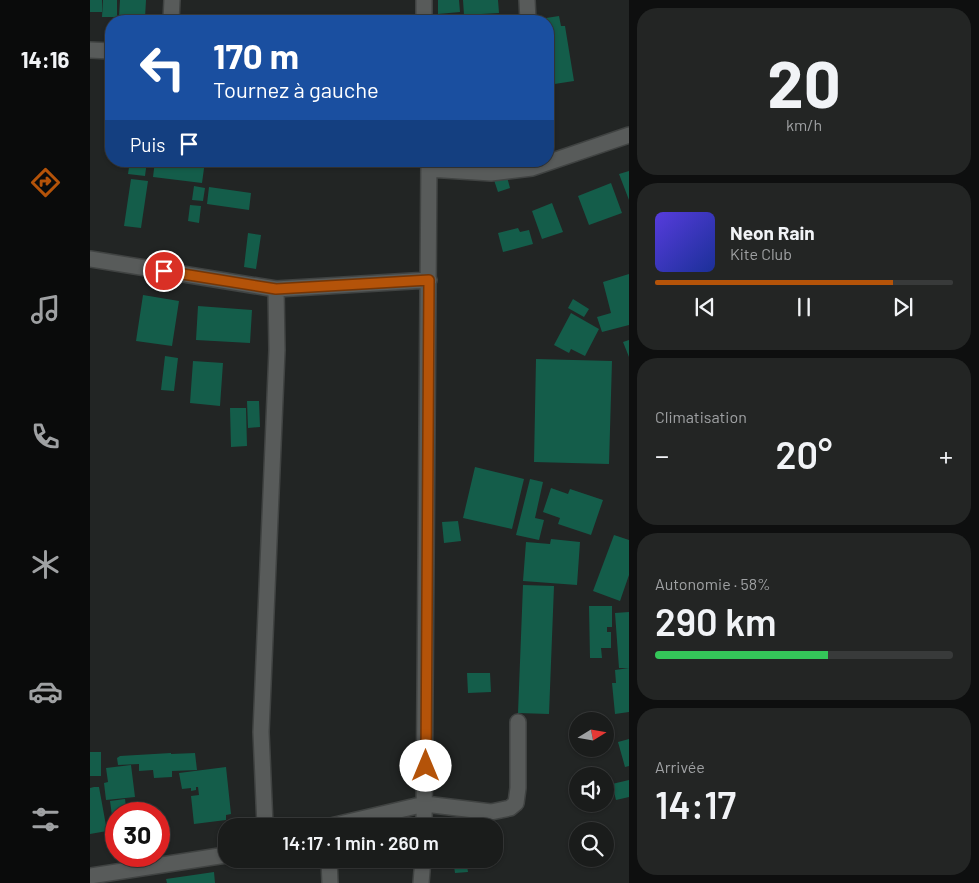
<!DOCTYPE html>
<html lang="fr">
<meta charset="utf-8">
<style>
:root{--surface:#1a1c1b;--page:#232524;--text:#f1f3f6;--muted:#9fa1a3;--line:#383a3a;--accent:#b45309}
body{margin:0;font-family:Barlow,sans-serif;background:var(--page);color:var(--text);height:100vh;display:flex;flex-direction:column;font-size:19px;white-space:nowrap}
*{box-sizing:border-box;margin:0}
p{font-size:16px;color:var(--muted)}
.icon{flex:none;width:28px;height:28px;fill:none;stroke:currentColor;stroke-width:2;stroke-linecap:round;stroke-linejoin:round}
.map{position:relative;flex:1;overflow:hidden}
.panel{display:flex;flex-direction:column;gap:8px;padding:8px;background:#0e0f0f;width:350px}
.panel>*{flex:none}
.top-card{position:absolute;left:15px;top:15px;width:449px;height:152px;border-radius:20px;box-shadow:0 1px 4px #0004,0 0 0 1px var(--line);background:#1a4fa0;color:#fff;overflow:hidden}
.needle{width:32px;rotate:79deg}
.tools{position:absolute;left:479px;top:712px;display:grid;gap:10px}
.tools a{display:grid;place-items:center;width:45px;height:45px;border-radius:50%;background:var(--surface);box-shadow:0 1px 4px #0004,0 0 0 1px var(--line);font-size:25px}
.speed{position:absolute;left:15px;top:802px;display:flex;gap:10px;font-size:25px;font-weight:700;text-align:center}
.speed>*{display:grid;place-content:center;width:65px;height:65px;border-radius:50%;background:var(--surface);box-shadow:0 1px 4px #0004,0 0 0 1px var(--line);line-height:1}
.speed .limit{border:8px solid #d22;background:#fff;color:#111}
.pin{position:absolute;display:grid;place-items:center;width:42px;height:42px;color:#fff;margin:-21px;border:2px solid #fff;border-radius:50%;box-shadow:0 1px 5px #0007}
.me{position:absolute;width:55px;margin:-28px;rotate:0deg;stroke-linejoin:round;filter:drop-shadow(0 0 4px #0008)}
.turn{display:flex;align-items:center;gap:18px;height:105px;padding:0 25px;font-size:22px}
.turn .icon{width:65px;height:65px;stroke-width:2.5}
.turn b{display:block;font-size:35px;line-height:42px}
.then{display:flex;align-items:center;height:48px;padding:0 25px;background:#0003;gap:10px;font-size:19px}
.big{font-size:38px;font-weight:600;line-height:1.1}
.panel .card{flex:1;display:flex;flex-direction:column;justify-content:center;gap:8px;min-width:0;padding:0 18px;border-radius:20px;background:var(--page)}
.panel .dial{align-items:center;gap:0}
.dial b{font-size:65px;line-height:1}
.song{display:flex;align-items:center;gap:15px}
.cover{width:60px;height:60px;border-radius:8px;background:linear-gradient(135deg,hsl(250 70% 55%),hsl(230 70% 35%))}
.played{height:5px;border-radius:2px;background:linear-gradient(90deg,var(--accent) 80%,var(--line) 80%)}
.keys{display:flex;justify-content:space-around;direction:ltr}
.heat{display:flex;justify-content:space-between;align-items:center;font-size:28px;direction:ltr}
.charge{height:8px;border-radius:4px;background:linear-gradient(90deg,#34c759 58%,var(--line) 0)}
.trip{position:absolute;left:128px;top:818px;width:285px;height:50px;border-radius:20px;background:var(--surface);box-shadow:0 1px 4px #0004,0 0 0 1px var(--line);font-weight:600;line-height:50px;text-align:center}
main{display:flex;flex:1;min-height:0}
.dock{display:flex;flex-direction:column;width:90px;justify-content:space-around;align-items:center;background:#0a0b0b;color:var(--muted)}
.dock .icon{width:35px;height:35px}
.dock .on{color:var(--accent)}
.dock b{font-size:22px;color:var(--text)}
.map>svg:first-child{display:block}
.building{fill:#145d4a}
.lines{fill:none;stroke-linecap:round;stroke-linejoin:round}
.street-casing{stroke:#404342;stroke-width:18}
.street{stroke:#585b5a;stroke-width:15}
.route-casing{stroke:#753606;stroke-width:12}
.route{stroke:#b45309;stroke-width:9}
</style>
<main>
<nav class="dock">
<b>14:16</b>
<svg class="icon on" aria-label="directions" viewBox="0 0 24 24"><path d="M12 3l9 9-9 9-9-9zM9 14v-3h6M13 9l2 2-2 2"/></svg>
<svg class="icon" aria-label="music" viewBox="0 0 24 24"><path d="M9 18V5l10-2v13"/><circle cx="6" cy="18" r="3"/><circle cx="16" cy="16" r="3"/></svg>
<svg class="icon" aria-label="phone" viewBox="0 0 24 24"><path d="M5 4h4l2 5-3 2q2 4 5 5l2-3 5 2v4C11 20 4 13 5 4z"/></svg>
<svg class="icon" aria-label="climate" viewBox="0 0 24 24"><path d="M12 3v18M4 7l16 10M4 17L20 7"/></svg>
<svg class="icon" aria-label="car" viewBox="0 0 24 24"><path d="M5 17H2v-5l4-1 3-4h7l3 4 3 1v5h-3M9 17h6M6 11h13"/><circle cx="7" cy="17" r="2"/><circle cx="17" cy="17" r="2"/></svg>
<svg class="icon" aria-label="filters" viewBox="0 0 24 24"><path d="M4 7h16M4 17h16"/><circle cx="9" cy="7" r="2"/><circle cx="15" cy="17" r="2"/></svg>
</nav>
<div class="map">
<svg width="539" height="883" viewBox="0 0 539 883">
<rect width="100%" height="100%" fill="#222524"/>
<!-- building -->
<path class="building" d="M 0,0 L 12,0 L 12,12 L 0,12 Z
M 13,0 L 27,0 L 27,17 L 12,17 Z
M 30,0 L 56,0 L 55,18 L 29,17 Z
M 348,0 L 369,0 L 370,12 L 348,14 Z
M 373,0 L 408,0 L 409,13 L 374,15 Z
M 469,16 L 471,26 L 475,26 L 484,81 L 458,85 L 458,21 L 443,20 Z
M 412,19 L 412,21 L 394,21 L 394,20 Z
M 40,161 L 57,161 L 55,176 L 38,174 Z
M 65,161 L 115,161 L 112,183 L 63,177 Z
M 142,161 L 171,161 L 171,164 L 142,163 Z
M 539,171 L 539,200 L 529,174 Z
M 417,177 L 420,188 L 408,192 L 404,180 Z
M 41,179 L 58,181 L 51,228 L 34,226 Z
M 521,183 L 532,213 L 499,225 L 488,196 Z
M 104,186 L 115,188 L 113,201 L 102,200 Z
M 119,187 L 161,193 L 159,210 L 117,204 Z
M 462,203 L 473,232 L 452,239 L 442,211 Z
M 100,205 L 111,206 L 109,223 L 98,221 Z
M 428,228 L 430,232 L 439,230 L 443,244 L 413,252 L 408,233 Z
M 158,233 L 171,235 L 166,269 L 154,267 Z
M 539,274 L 539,325 L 512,332 L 507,317 L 521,313 L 513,282 Z
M 53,295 L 89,301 L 82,346 L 46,341 Z
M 483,299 L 499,309 L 494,317 L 478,308 Z
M 108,306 L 162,310 L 160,343 L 106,340 Z
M 481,313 L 509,329 L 495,356 L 481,349 L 479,353 L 464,345 Z
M 539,340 L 539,357 L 533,342 Z
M 75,356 L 88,358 L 84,391 L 71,390 Z
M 446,359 L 522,361 L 519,464 L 444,462 Z
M 103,361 L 133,363 L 130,406 L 100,403 Z
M 157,401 L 169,401 L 170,427 L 158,428 Z
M 140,408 L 156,408 L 157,446 L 141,447 Z
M 385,467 L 434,479 L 422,529 L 373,518 Z
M 440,479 L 453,482 L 445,518 L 454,520 L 449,540 L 426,535 Z
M 461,488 L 478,494 L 480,489 L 513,500 L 501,535 L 468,524 L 470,518 L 453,512 Z
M 368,521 L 371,541 L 354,543 L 352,522 Z
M 524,535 L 539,540 L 539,575 L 530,601 L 503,591 Z
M 461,539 L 490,542 L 487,585 L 433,581 L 436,542 L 460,544 Z
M 433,585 L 464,586 L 459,714 L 428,713 Z
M 499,606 L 522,606 L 522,627 L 517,627 L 517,632 L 521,632 L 521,648 L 511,648 L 512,658 L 500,658 Z
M 539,612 L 539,668 L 529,668 L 525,613 Z
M 539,668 L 539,712 L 525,714 L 522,683 L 526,683 L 525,670 Z
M 377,673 L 400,673 L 401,692 L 378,693 Z
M 539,739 L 539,766 L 535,767 L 528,742 Z
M 0,752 L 11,752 L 11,776 L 0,776 Z
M 81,753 L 81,754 L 105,753 L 107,770 L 82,771 L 82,777 L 64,778 L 63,770 L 49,771 L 49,764 L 28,765 L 27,758 L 30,756 Z
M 41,765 L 45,797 L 16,800 L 14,783 L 18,782 L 16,768 Z
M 136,767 L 141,814 L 136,815 L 136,820 L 104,824 L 101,796 L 109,795 L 108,787 L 106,787 L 106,790 L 101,791 L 101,788 L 92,789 L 89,773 Z
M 539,780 L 539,797 L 526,800 L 522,784 Z
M 4,787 L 9,787 L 17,831 L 0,834 L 0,788 Z
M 35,799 L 37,814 L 26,814 L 26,823 L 23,823 L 20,801 Z
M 26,824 L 26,848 L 25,848 L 20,825 Z
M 363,859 L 376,859 L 378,872 L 365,873 Z
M 124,872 L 125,883 L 77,883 L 76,879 Z"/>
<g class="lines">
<defs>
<path id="street" d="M 334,0 L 334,21
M 437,0 L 438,21
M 81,21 L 82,0
M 0,50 L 21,51
M 339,169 L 401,173 L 442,168 L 539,135
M 0,259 L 186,289
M 175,826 L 171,732 L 187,350 L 186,289 L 339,280
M 241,826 L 335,804 L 401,812 L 420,808 L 426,803 L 428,788 L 428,722
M 334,826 L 339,161
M 239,859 L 240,883
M 0,876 L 136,855
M 331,883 L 333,859"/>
</defs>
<!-- street casing -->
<use href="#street" class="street-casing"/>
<!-- street -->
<use href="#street" class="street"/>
</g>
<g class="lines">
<defs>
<path id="route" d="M 74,271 L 186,289 L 339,280 L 336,766"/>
</defs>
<!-- route casing -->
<use href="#route" class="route-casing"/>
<!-- route -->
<use href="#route" class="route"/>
</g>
</svg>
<div class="tools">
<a><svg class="needle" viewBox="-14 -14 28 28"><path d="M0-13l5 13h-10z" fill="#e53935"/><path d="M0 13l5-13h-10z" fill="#9fa1a3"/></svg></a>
<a><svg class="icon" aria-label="sound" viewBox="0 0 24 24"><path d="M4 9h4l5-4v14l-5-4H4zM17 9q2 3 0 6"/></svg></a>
<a><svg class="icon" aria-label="search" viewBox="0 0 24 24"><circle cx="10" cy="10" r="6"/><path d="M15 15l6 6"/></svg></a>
</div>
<div class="speed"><div class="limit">30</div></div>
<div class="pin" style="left:74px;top:271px;background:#d93025"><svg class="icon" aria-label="arrive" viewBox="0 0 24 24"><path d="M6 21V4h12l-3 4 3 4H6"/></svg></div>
<svg class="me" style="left:336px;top:766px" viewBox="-20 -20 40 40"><circle r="19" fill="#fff"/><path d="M0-13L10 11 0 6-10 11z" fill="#b45309"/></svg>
<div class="trip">14:17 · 1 min · 260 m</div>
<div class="top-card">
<div class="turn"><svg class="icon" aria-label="left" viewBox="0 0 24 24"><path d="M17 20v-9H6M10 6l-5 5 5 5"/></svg><div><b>170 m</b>Tournez à gauche</div></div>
<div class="then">Puis<svg class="icon" aria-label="arrive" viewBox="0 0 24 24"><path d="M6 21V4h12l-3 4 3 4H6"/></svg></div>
</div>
</div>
<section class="panel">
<div class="card dial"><b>20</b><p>km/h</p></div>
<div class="card">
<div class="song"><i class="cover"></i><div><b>Neon Rain</b><p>Kite Club</p></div></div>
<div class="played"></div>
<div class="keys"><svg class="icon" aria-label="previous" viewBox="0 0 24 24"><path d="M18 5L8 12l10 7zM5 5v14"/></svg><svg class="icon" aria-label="pause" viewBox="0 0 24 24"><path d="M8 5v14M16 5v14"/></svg><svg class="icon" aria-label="next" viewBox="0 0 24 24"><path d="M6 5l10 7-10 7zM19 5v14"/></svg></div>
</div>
<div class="card"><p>Climatisation</p>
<div class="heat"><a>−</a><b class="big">20°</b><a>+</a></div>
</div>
<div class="card"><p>Autonomie · 58%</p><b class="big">290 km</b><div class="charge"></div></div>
<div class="card"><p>Arrivée</p><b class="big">14:17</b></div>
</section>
</main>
